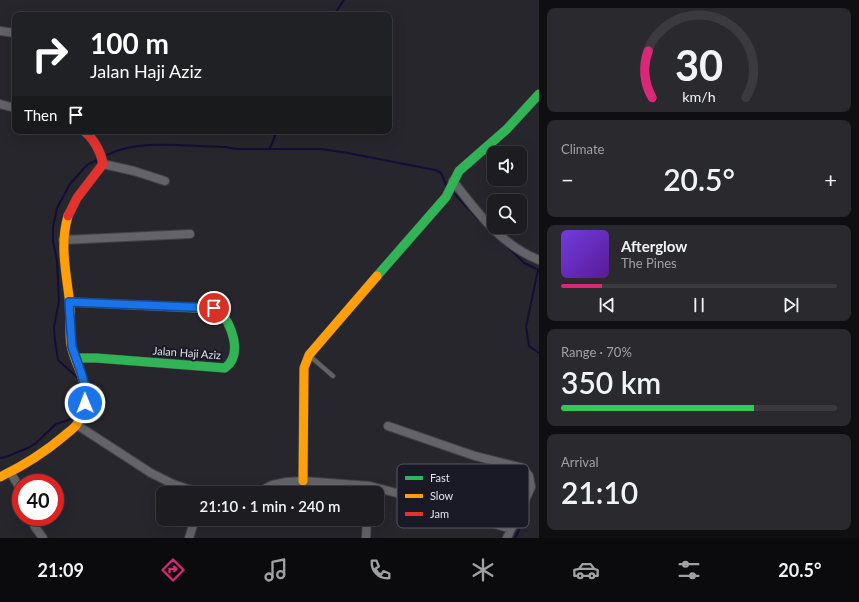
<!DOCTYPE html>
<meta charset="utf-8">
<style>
:root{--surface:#1c1c21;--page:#29292e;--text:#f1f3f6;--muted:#a0a1a5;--line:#3a3a3f;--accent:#db2777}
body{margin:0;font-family:Lato,sans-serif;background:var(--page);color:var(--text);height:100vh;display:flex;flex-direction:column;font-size:15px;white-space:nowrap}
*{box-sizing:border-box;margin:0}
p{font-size:13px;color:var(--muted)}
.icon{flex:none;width:22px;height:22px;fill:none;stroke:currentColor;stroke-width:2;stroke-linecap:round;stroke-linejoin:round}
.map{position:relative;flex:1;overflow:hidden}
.drawer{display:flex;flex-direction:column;gap:8px;padding:8px;background:#0f0f12;width:320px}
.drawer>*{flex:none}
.top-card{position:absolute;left:12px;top:12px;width:380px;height:122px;border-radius:8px;box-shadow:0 4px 16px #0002,0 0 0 1px var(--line);background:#202124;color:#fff;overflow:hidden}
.tools{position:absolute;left:487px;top:146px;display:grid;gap:8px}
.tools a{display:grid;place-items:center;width:40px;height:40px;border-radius:8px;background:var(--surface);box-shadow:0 4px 16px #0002,0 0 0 1px var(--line);font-size:20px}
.speed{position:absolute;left:12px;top:474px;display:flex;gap:8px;font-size:20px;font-weight:700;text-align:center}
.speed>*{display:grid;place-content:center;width:52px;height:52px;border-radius:50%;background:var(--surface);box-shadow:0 4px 16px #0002,0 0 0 1px var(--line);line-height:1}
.speed .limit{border:6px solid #d22;background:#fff;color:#111}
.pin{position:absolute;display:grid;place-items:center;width:34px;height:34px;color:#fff;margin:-17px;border:2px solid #fff;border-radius:50%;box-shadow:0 1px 4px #0007}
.me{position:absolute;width:44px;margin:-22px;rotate:359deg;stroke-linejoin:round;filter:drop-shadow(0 0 3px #0008)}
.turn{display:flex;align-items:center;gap:14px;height:84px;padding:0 12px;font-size:18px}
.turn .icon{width:52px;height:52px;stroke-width:2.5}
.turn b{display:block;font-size:28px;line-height:34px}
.then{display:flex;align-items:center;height:38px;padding:0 12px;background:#0003;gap:8px;font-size:15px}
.big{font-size:30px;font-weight:600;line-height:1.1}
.drawer .widget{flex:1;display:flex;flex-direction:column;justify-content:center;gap:6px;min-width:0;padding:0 14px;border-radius:8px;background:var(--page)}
.drawer .dial{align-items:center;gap:0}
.dial svg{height:104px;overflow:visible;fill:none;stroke:var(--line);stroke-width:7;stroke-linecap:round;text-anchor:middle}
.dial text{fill:var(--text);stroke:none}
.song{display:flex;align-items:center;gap:12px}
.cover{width:48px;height:48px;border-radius:6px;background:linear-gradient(135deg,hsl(260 70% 55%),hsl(270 70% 35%))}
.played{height:4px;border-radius:2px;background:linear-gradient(90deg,var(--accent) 15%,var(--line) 15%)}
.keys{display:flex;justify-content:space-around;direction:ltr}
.heat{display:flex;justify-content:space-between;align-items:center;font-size:22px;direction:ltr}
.charge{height:6px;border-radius:3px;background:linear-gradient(90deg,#34c759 70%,var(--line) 0)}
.trip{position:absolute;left:156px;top:486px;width:228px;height:40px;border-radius:8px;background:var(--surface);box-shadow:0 4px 16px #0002,0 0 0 1px var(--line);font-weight:600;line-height:40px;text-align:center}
.tabs{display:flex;height:64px;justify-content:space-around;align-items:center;background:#0b0b0d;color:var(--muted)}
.tabs .icon{width:28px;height:28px}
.tabs .current{color:var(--accent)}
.tabs b{font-size:18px;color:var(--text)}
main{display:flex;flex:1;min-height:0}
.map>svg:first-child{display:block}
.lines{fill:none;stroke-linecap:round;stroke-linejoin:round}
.stream{stroke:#150d37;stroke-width:2}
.lane-casing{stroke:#424247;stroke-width:5.5}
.street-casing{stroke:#424247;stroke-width:10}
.fast-casing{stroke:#424247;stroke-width:10}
.slow-casing{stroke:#424247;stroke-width:10}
.jam-casing{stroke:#424247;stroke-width:10}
.lane{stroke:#636368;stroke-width:4}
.street{stroke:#636368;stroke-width:8}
.fast{stroke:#30b455;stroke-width:9}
.slow{stroke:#ff9f0a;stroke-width:9}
.jam{stroke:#e5322d;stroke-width:9}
.route-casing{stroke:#114b97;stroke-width:10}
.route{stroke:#1a73e8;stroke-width:7}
.labels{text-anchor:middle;stroke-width:4;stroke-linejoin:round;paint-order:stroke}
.street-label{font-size:11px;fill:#e1e2ea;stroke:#1a1a26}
.key{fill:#1a1a26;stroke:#565661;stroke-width:1}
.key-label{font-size:11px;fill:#e1e2ea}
</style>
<main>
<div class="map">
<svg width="539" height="538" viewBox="0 0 539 538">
<rect width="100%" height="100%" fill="#26262c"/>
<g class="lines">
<!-- stream -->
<path class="stream" d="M 334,15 L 344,0
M 270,148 L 277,131
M 107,155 C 139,138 188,147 224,147 L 237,149 L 321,149 L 348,153 L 435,170 L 441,173 L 446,185
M 453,192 L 479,220
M 504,243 L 524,263 L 539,270
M 538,270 L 526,327 L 529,346 L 539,353
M 77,377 L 58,360 L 55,341 L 54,327 L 59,301 L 57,261 L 53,241 L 53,227 L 57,208 L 70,184 L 87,165 L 97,160
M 0,458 L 6,457 L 30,447 L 36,443 L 56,424 L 74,418
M 515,538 L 519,530"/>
<defs>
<path id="lane" d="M 311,357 L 333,376"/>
<path id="street" d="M 0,31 L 15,33
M 0,104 L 15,108
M 103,164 L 134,171 L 165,181
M 453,181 C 478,213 501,245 539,260
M 63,240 L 190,234
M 77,425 L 151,473 L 173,484 L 200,493
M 388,426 L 475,456 L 523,468 L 529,476 L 531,487 L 514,524 L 511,529
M 10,472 L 21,490
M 264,493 L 266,488 L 272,485 L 287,482 L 303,481 L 370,486 L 408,496 L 511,529 L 507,538
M 31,517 L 35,527 L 43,538
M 189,538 L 195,519
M 366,538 L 367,519"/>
<path id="fast" d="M 377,276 L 446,197 L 459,171 L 507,129 L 539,94
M 69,302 L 218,309 C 231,323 244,354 225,368 L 96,358 L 75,358"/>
<path id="slow" d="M 0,477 C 23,466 44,453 64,436 C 68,432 74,429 77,424 C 84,414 86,401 85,389 C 83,373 74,361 71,345 C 69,333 71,319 70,306 C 67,275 59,246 68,216
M 303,481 L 304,368 L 309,355 L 377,276"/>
<path id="jam" d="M 68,216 L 77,198 L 103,164 C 101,152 94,139 84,131"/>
</defs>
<!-- lane casing -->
<use href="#lane" class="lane-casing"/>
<!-- street casing -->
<use href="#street" class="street-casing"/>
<!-- fast casing -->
<use href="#fast" class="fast-casing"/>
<!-- slow casing -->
<use href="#slow" class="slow-casing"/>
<!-- jam casing -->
<use href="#jam" class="jam-casing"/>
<!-- lane -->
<use href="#lane" class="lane"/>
<!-- street -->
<use href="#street" class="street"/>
<!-- fast -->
<use href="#fast" class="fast"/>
<!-- slow -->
<use href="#slow" class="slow"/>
<!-- jam -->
<use href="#jam" class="jam"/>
</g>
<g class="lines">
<defs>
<path id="route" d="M 85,403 L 86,390 L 81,372 L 72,347 L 69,302 L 214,308"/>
</defs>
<!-- route casing -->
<use href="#route" class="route-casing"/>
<!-- route -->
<use href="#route" class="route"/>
</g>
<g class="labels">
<!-- street labels -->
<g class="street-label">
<text transform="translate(187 353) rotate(4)" y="4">Jalan Haji Aziz</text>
</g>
</g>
<!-- legend -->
<rect x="397" y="464" width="132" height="64" rx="6" class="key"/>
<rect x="405" y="476" width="18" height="4" fill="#30b455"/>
<rect x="405" y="494" width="18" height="4" fill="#ff9f0a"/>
<rect x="405" y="512" width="18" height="4" fill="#e5322d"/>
<g class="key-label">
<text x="430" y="482">Fast</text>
<text x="430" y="500">Slow</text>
<text x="430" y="518">Jam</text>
</g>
</svg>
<div class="tools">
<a><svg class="icon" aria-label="sound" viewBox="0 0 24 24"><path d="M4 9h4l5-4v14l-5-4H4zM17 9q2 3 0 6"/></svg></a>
<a><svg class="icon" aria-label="search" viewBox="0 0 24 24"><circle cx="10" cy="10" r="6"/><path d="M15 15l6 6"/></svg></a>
</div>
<div class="speed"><div class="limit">40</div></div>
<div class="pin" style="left:214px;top:308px;background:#d93025"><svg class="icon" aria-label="arrive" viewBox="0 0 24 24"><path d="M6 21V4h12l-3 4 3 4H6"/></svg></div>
<svg class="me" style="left:85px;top:403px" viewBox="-20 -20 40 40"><circle r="17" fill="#1a73e8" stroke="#fff" stroke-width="3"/><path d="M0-11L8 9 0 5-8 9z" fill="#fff"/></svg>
<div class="trip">21:10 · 1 min · 240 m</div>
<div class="top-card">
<div class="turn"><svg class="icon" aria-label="right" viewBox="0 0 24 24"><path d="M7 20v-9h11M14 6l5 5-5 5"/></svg><div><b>100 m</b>Jalan Haji Aziz</div></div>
<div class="then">Then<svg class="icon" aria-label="arrive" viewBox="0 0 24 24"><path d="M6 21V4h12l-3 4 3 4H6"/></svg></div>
</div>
</div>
<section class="drawer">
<div class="widget dial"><svg viewBox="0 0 100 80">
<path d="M14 69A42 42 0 1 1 86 69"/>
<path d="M14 69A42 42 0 0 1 11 33" stroke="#db2777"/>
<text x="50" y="56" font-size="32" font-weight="700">30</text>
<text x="50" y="72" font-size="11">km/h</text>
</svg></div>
<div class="widget"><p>Climate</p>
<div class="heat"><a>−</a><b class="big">20.5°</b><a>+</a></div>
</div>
<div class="widget">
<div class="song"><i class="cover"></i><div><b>Afterglow</b><p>The Pines</p></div></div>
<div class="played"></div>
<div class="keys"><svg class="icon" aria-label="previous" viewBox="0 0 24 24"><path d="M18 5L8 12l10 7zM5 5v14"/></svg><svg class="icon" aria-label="pause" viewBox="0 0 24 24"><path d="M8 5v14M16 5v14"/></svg><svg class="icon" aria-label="next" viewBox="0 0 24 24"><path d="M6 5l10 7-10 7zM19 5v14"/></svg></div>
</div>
<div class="widget"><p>Range · 70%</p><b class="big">350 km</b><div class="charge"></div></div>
<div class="widget"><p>Arrival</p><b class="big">21:10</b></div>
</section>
</main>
<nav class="tabs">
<b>21:09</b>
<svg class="icon current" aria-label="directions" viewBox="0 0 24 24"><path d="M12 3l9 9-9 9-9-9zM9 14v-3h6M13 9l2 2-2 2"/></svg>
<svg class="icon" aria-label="music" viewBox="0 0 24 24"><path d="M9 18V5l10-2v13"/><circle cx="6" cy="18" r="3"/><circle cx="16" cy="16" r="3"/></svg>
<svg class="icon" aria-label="phone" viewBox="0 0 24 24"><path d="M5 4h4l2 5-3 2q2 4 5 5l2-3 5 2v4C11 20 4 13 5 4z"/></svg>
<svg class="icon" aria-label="climate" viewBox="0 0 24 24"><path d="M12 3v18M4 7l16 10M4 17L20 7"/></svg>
<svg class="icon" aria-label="car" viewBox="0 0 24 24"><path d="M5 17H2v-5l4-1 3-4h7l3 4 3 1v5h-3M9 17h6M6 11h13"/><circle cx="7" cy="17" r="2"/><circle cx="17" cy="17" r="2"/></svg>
<svg class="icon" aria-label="filters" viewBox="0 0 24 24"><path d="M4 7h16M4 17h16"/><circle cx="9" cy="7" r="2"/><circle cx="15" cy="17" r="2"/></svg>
<b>20.5°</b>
</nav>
